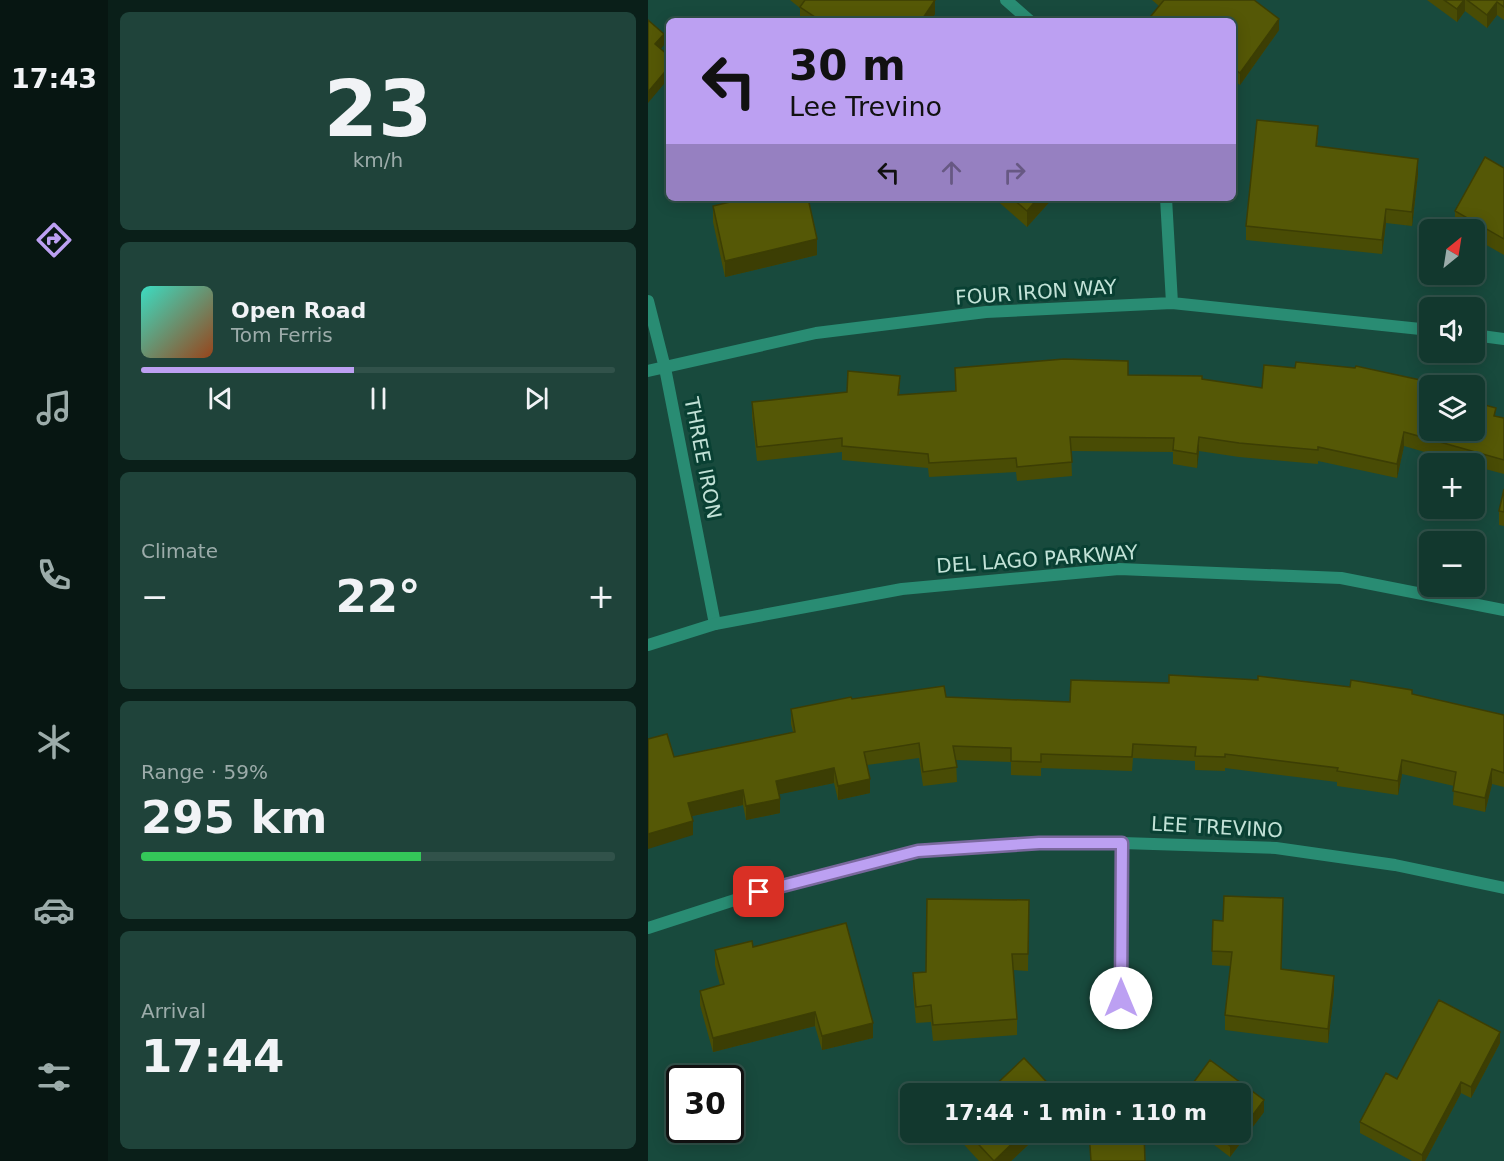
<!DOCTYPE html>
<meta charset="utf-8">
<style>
:root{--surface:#12382e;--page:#1f433a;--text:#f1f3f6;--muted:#9cacaa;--line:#31524a;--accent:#bca0f2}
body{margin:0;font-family:"DejaVu Sans",sans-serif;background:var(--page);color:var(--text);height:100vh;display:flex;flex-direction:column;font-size:22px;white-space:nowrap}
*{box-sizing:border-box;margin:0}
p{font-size:20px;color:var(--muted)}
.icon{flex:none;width:33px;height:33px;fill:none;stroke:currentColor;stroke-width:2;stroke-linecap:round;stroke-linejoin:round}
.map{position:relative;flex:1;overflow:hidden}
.sheet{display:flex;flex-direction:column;gap:12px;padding:12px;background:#0a1f19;width:540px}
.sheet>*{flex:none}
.hud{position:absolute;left:18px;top:18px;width:570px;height:183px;border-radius:9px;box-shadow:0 3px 15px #0003,0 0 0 2px var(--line);background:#bca0f2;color:#111;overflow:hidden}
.needle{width:39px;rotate:30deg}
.controls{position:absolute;left:771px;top:219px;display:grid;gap:12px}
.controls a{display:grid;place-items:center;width:66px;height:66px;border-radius:9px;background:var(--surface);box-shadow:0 3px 15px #0003,0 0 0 2px var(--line);font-size:30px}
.speed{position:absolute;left:18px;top:1065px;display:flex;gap:12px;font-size:30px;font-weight:700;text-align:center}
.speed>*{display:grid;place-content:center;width:78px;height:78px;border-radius:50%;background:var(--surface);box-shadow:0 3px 15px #0003,0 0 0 2px var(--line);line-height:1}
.speed .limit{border:3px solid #111;border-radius:9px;background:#fff;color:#111}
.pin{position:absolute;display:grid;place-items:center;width:51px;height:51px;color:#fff;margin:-26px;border-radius:12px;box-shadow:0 3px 9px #0006}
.me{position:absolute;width:66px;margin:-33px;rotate:0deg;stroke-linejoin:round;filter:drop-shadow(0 0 4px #0008)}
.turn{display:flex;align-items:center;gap:21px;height:126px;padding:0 24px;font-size:27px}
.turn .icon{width:78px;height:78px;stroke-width:2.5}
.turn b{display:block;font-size:42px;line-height:51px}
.lanes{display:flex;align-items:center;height:57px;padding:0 24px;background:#0003;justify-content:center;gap:30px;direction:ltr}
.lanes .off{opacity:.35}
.big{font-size:45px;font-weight:600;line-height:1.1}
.sheet .tile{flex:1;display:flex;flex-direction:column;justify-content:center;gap:9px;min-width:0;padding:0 21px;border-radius:9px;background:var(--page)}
.sheet .dial{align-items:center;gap:0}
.dial b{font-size:78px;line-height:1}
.song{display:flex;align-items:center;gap:18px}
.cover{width:72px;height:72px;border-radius:9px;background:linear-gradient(135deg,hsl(170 70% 55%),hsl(20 70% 35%))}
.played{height:6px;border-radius:3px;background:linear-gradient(90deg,var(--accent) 45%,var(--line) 45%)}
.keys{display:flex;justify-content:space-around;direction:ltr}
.heat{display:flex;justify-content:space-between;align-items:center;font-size:33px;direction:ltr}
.charge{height:9px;border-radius:4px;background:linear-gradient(90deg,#34c759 59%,var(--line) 0)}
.trip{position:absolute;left:252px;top:1083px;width:351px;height:60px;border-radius:9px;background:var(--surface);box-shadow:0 3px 15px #0003,0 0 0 2px var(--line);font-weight:600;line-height:60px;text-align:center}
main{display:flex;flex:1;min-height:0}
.tab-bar{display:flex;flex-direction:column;width:108px;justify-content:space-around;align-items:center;background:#071612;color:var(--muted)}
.tab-bar .icon{width:42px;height:42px}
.tab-bar .selected{color:var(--accent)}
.tab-bar b{font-size:27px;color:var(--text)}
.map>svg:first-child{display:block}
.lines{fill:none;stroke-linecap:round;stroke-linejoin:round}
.minor{stroke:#298c73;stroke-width:12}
.tertiary{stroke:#298c73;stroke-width:12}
.wall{fill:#494c05}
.shaded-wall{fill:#3c3e04}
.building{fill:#555806;stroke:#3c3e04;stroke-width:1.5}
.route-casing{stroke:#7a689d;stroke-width:15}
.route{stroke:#bca0f2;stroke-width:10}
.labels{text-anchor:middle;stroke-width:6;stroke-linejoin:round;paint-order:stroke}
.street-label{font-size:20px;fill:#c2e2d7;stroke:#094033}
</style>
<main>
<nav class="tab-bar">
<b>17:43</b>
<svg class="icon selected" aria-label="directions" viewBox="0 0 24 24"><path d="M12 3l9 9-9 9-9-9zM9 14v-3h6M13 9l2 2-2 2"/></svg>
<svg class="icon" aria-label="music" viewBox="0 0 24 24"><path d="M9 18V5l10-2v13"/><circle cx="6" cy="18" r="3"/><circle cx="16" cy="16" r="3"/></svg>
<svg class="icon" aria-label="phone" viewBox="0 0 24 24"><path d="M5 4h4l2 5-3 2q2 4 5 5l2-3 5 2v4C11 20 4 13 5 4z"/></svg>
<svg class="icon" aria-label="climate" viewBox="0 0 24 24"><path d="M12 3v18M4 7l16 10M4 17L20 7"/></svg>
<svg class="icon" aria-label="car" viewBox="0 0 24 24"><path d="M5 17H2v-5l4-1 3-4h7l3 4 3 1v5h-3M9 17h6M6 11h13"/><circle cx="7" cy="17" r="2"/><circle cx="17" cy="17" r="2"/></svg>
<svg class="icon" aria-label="filters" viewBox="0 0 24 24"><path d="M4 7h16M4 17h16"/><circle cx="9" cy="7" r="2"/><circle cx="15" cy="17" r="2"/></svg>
</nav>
<section class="sheet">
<div class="tile dial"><b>23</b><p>km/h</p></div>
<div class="tile">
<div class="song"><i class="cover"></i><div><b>Open Road</b><p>Tom Ferris</p></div></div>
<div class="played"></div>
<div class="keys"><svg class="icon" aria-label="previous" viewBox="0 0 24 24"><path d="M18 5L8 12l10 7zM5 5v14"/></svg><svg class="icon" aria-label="pause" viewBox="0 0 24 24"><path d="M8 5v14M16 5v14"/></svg><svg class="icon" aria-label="next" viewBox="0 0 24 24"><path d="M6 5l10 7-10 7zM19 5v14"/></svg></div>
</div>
<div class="tile"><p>Climate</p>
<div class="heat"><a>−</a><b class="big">22°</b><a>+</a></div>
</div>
<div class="tile"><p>Range · 59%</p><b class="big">295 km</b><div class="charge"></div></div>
<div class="tile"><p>Arrival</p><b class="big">17:44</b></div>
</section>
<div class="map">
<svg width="856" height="1161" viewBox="0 0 856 1161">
<rect width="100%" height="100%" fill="#184a3d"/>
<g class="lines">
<!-- minor -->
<path class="minor" d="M 358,0 L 382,21
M 518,198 L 524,303
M 0,301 L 17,368 L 67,624
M 826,335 L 856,339
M 0,371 L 168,333 L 338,312 L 524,303 L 782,330
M 0,928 L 133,885 L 270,851 L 391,843 L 474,843 L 628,848 L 747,865 L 856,888
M 473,1021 L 474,843"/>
<!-- tertiary -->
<path class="tertiary" d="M 0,645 L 67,624 L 254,589 L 471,569 L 693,578 L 856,610"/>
</g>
<!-- wall -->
<path class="wall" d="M 142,0 L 287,0 L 287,14 L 282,21 L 153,21 L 152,20 L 152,8 Z
M 504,0 L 606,0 L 631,30 L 592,85 L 585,80 L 585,21 L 503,21 L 503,16 L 511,6 Z
M 779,0 L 856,0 L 856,20 L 849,15 L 839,28 L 817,11 L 809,22 Z
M 21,126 L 21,144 L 18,140 L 18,129 Z
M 670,140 L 669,146 L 770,174 L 764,226 L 738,223 L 734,254 L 598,240 L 598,226 Z
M 856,168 L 856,255 L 826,238 L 826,230 L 811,230 L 807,227 L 807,211 Z
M 346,198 L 405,198 L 379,227 Z
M 65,206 L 169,255 L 77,277 L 65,222 Z
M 307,368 L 554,379 L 614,388 L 828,403 L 848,416 L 856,418 L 856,474 L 826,466 L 826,464 L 818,464 L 756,446 L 749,478 L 670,461 L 670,464 L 591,457 L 551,451 L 549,468 L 525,464 L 525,452 L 423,451 L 424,476 L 369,481 L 368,472 L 281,477 L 280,468 L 194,460 L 194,452 L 109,461 L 104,416 L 104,402 L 252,389 L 251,395 L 307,391 Z
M 856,489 L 856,526 L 851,525 L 851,511 Z
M 764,694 L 856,715 L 856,787 L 844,784 L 837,812 L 805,805 L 806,786 L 754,774 L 750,795 L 689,786 L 689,782 L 577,768 L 577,771 L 547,770 L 547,761 L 485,758 L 484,771 L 393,768 L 393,776 L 363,775 L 363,762 L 308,760 L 309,782 L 275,786 L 271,758 L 219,765 L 222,793 L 190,800 L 186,783 L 131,794 L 132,813 L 98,820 L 95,805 L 44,816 L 45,835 L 26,757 L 145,732 L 143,724 L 143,709 L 204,699 L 298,697 L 422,702 Z
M 381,900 L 380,971 L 365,970 L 369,1019 L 369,1035 L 285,1041 L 283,1022 L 268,1023 L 265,990 L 265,973 L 278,972 Z
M 565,920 L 634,970 L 686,991 L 680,1043 L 577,1030 L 577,1015 L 583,966 L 564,965 Z
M 105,947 L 225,1038 L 174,1050 L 167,1026 L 65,1052 L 52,1005 L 52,991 L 72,985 L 67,965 L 67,950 Z
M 852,1043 L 823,1098 L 813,1093 L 777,1161 L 764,1161 L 712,1133 L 712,1122 L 749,1079 Z
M 616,1112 L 582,1157 L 549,1132 L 592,1132 Z
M 309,1132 L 394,1132 L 363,1161 L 331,1161 L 309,1137 Z"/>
<!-- shaded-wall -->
<path class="shaded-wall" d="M 287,0 L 287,14 L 282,21 L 272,21 Z
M 816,0 L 817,0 L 817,11 L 809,22 L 809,9 Z
M 849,2 L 849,15 L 839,28 L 839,15 Z
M 631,19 L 631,30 L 592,85 L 592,73 Z
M 16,34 L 16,45 L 7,56 L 7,44 Z
M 21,67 L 21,78 L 0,103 L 0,92 Z
M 770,159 L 770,174 L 764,226 L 764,212 Z
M 390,198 L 405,198 L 379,227 L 379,211 Z
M 738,209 L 738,223 L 734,254 L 734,240 Z
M 169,239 L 169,255 L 77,277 L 77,261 Z
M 828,390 L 828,404 L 826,411 L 826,398 Z
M 756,432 L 756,446 L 749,478 L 749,464 Z
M 551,437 L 551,451 L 549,468 L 549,454 Z
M 754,760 L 754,774 L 750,795 L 750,781 Z
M 186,768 L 186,783 L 128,795 L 128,781 Z
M 844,769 L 844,784 L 837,812 L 837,798 Z
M 222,779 L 222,793 L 190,800 L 190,786 Z
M 95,790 L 95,805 L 40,817 L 40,803 Z
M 132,799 L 132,813 L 98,820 L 98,806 Z
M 45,821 L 45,835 L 0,849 L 0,834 Z
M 686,976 L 686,991 L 680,1043 L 680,1029 Z
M 167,1012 L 167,1026 L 65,1052 L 65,1038 Z
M 225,1023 L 225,1038 L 174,1050 L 174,1036 Z
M 852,1032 L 852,1043 L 823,1098 L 823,1087 Z
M 813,1082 L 813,1093 L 777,1161 L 774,1161 L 774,1155 Z
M 616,1100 L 616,1112 L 582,1157 L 582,1146 Z
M 376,1132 L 394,1132 L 363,1161 L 346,1161 Z"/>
<!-- building -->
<path class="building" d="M 157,0 L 287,0 L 273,21 L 173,21 L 152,7 Z
M 516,0 L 606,0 L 631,19 L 592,73 L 585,68 L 585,21 L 509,21 L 503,16 Z
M 796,0 L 816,0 L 809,9 Z
M 819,0 L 856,0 L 856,7 L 849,2 L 839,15 Z
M 0,20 L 16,34 L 7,44 L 21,56 L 21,67 L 0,92 Z
M 609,120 L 670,126 L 668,146 L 770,159 L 764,212 L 738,209 L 734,240 L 598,226 Z
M 837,157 L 856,168 L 856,239 L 807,211 Z
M 99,198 L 160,198 L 169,239 L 77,261 L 65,206 Z
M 364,198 L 390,198 L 379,211 Z
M 416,359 L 480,361 L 480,375 L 554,376 L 554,379 L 614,388 L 616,365 L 647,368 L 648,362 L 707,368 L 708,366 L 791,384 L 792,380 L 812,386 L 782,386 L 782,430 L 826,430 L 826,402 L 848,408 L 846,416 L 856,418 L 856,460 L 756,432 L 749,464 L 670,447 L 670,450 L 591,443 L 551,437 L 549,454 L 525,450 L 526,438 L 422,437 L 424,462 L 369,467 L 368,458 L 281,463 L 280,454 L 194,446 L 194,438 L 109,447 L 104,402 L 199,392 L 200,371 L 252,376 L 250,395 L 308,391 L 307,368 Z
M 856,489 L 856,512 L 851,511 Z
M 521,675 L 610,680 L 610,676 L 702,687 L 703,680 L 764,690 L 764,694 L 856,715 L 856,773 L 844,769 L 837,798 L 805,791 L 808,772 L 754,760 L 750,781 L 689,771 L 690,768 L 577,754 L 577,757 L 547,756 L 548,747 L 485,744 L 484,757 L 393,754 L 393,762 L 363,761 L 363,748 L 305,746 L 309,767 L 275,772 L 271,743 L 216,752 L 222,779 L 190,786 L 186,768 L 128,781 L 132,799 L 98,806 L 95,790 L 40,803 L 45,821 L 0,834 L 0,739 L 19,734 L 26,757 L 147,732 L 143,709 L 203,697 L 204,699 L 296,686 L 298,697 L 422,702 L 423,680 L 521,683 Z
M 576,896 L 635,898 L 633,969 L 686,976 L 680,1029 L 577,1015 L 584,952 L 564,951 L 565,920 L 575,921 Z
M 279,899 L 381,900 L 380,954 L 364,954 L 369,1019 L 285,1025 L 283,1005 L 268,1007 L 265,973 L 278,972 Z
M 198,923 L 225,1023 L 174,1036 L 167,1012 L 65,1038 L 52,991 L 76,984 L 67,950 L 104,941 L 105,947 Z
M 791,1000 L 852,1032 L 823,1087 L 813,1082 L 774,1155 L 712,1122 L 738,1073 L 749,1079 Z
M 376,1058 L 410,1094 L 338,1094 Z
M 562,1060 L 616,1100 L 592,1132 L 592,1094 L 537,1094 Z
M 319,1132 L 376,1132 L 346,1161 Z
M 441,1132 L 496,1132 L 497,1161 L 443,1161 Z
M 565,1132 L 592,1132 L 582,1146 Z"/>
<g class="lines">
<defs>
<path id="route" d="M 111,892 L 270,851 L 391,843 L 474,843 L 473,998"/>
</defs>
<!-- route casing -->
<use href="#route" class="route-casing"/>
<!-- route -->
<use href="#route" class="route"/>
</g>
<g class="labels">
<!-- street labels -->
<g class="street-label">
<text transform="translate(388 292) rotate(-4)" y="7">FOUR IRON WAY</text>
<text transform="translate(55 458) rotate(79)" y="7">THREE IRON</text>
<text transform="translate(389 559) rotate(-4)" y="7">DEL LAGO PARKWAY</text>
<text transform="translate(569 827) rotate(3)" y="7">LEE TREVINO</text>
</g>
</g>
</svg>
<div class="controls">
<a><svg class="needle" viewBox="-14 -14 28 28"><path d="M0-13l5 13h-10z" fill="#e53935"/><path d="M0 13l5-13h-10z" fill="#9cacaa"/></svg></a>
<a><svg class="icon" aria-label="sound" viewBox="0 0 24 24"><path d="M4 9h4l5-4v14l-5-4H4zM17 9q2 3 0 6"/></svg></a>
<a><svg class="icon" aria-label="layers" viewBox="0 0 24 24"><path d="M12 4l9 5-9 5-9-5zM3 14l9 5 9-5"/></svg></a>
<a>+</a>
<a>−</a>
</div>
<div class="speed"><div class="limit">30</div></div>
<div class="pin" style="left:111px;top:892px;background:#d93025"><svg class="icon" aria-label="arrive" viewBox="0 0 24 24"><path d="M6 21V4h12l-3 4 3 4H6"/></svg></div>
<svg class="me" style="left:473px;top:998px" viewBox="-20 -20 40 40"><circle r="19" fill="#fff"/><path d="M0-13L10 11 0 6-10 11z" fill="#bca0f2"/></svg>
<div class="trip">17:44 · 1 min · 110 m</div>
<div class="hud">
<div class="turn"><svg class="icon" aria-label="left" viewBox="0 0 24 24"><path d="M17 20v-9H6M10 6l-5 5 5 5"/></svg><div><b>30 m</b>Lee Trevino</div></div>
<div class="lanes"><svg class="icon" aria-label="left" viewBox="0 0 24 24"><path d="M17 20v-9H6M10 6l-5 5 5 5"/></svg><svg class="icon off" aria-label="ahead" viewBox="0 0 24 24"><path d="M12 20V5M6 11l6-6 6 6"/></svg><svg class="icon off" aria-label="right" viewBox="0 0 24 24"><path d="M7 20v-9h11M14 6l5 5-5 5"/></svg></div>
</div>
</div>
</main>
